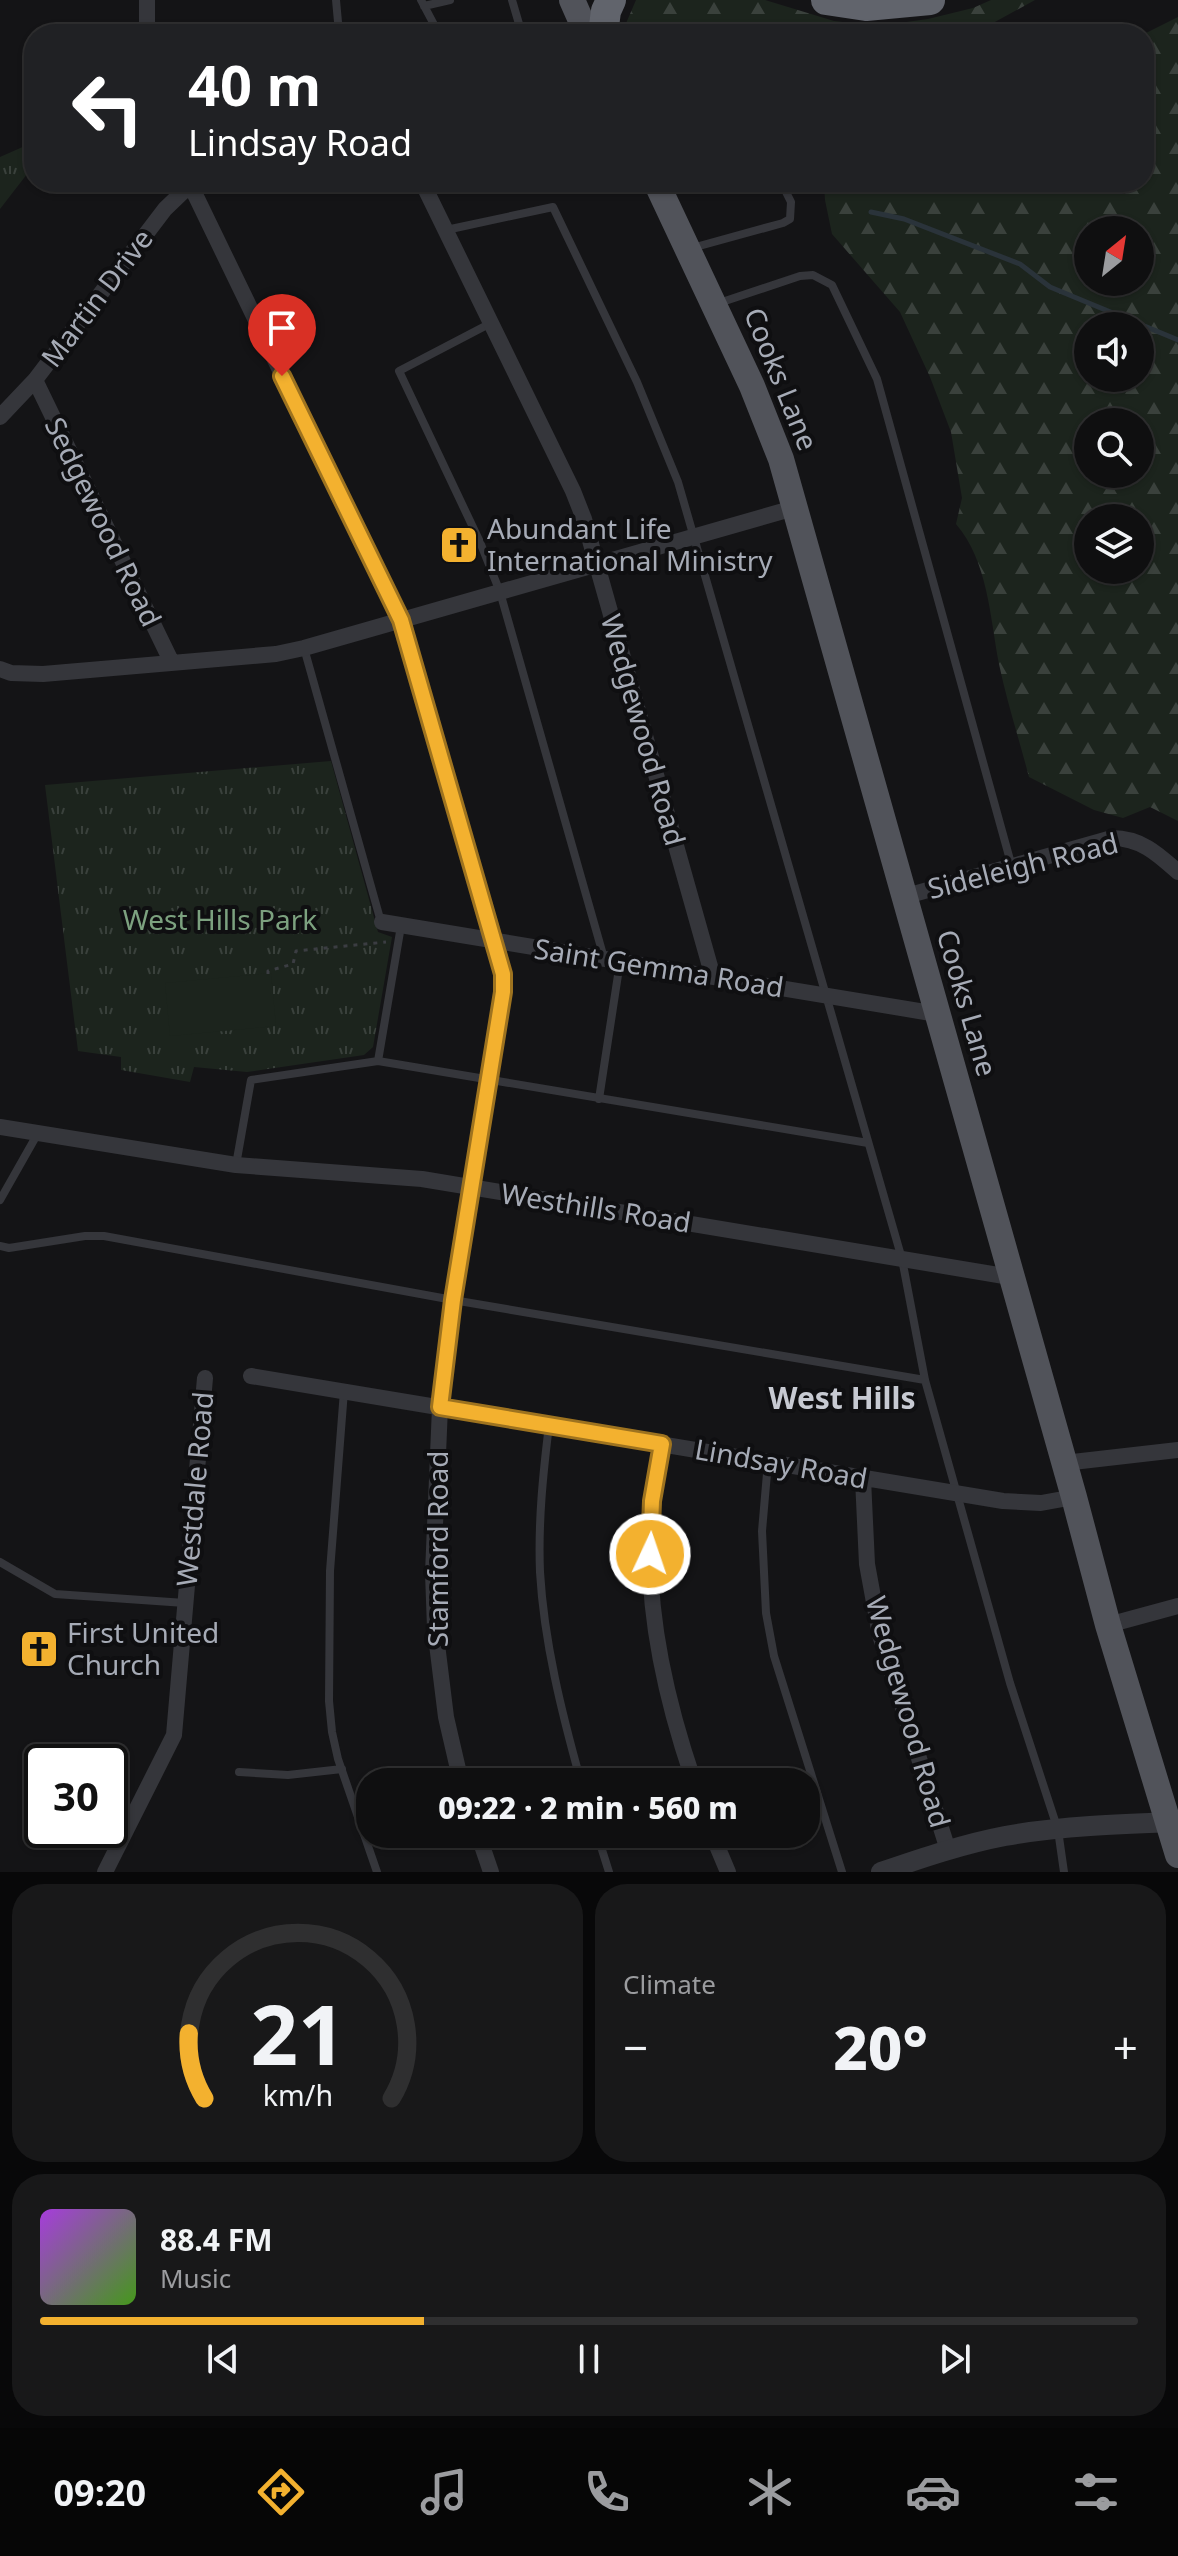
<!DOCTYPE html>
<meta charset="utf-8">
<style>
:root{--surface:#0f0f10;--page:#181819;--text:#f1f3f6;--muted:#9b9c9f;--line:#2f2f30;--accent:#f3b12f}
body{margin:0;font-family:"Noto Sans",sans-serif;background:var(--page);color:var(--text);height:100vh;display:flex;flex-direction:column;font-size:30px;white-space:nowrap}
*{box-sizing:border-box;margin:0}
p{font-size:26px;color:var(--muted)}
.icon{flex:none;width:44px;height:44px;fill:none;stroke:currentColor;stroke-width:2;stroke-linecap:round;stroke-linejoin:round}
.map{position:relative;height:1872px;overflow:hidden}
.details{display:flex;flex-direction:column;gap:12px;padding:12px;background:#080809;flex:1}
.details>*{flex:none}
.banner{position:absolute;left:24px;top:24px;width:1130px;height:168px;border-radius:32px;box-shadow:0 2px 6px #0004,0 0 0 2px var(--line);background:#202124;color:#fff;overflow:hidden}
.needle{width:52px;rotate:30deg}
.controls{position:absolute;left:1074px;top:216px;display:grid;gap:16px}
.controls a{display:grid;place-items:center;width:80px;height:80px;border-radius:50%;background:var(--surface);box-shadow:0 2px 6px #0004,0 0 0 2px var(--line);font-size:40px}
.speed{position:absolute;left:24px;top:1744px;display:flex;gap:16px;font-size:40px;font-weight:700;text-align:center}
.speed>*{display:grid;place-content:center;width:104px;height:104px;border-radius:50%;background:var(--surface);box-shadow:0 2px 6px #0004,0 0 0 2px var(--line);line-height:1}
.speed .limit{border:4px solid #111;border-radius:12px;background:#fff;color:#111}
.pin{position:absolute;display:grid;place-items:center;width:68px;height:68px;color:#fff;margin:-82px -34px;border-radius:50% 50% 50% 0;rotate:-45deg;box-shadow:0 0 8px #0007}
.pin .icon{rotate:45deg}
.me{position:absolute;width:88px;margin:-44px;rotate:3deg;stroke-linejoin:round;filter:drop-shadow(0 0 6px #0008)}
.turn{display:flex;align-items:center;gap:28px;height:168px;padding:0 32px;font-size:36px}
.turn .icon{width:104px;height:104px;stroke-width:2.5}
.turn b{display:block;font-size:56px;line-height:68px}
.big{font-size:60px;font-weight:800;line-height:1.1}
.details .widget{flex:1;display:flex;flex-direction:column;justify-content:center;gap:12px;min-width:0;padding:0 28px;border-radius:32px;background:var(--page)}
.details .dial{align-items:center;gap:0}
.dial svg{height:208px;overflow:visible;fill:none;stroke:var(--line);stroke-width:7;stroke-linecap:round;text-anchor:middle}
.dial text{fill:var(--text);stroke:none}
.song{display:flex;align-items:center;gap:24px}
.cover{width:96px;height:96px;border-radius:12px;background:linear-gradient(135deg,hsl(280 70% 55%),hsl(100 70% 35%))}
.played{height:8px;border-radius:4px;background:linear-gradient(90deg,var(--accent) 35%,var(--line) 35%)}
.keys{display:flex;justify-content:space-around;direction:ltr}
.heat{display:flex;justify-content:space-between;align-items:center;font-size:44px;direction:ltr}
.details .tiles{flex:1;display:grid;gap:12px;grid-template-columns:1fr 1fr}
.widget:last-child{grid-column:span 2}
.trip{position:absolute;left:356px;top:1768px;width:464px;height:80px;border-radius:32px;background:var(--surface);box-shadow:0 2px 6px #0004,0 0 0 2px var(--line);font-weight:800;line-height:80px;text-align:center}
.tabs{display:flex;height:128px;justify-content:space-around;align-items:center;background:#060606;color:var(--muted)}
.tabs .icon{width:56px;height:56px}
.tabs .selected{color:var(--accent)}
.tabs b{font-size:36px;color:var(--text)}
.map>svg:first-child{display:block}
.grass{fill:url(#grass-tufts)}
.forest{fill:url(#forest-firs);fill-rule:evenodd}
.pitch{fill:#1c241d}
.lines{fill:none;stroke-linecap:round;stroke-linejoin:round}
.stream{stroke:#2a333a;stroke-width:5}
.path{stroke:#3b3d42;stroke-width:3;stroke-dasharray:4 6;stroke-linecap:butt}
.service{stroke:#35363b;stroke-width:8}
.minor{stroke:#35363b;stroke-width:16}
.tertiary{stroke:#35363b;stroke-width:20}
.primary{stroke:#51535a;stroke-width:26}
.motorway{stroke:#61646c;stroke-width:30}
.route-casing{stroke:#9e731f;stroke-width:20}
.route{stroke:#f3b12f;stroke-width:14}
.labels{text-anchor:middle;stroke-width:8;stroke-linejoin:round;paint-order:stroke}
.street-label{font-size:28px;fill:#a6abb6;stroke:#0f0f11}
.poi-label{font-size:28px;fill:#a6abb6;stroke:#0f0f11;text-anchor:start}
.park-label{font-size:28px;fill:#7ca17f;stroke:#0f0f11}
.neighbourhood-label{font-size:30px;font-weight:bold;fill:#c7cad2;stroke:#0f0f11}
</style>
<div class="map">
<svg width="1178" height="1872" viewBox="0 0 1178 1872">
<defs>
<pattern id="grass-tufts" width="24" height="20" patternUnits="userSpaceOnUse" patternTransform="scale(2)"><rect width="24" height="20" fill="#1c241d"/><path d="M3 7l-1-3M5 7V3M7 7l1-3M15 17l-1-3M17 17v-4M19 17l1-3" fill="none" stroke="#3a413c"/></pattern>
<pattern id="forest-firs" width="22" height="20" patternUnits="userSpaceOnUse" patternTransform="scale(2)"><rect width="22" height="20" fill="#1c241d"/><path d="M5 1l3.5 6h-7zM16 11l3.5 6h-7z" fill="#3a413c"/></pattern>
</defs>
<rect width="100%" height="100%" fill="#141416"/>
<!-- grass -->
<path class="grass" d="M 34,142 L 34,165 L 0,209 L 0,157 Z
M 331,761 L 378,932 L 392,937 L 373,1047 L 364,1055 L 247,1072 L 194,1067 L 190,1082 L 121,1070 L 121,1057 L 78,1051 L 45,785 Z"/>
<!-- forest -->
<path class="forest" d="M 636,0 L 765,0 L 834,21 L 878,26 L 928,19 L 973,8 L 991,0 L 1035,0 L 993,23 L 960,34 L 625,34 L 624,28 Z
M 1178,17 L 1178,821 L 1150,807 L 1123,818 L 1094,810 L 1029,777 C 1019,739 1007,702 999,664 C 990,617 988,561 956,524 L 962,498 L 951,432 L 930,377 L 900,312 L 832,234 L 825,200 L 824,182 L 1144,182 L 1144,34 ZM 1088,230 L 1140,230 L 1140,282 L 1088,282 ZM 1088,326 L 1140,326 L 1140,378 L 1088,378 ZM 1088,422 L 1140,422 L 1140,474 L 1088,474 ZM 1088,518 L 1140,518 L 1140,570 L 1088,570 Z"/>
<!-- pitch -->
<path class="pitch" d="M 271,973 L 276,1026 L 170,1036 L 165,983 Z"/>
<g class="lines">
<!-- stream -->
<path class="stream" d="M 871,212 L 904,219 L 1020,264 L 1050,287 L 1178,340"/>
<!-- path -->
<path class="path" d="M 268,974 L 268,971 L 293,964 L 296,951 L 386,942"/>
<!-- service -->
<path class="service" d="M 336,0 L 339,33
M 421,0 L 439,34
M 512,0 L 522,34
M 424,6 L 450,0
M 446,230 L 553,207 L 637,382 L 678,482 L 902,1259 L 925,1380 L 1010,1683 L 1058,1830 L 1064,1872
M 692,248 L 783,223 L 790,219 L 791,202 L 781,182
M 716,304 L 800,276 L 813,275 L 832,285 L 877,379 L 1012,867
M 491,323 L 399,371 L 480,542 L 500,592 L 604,958
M 304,648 L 381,922
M 378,1061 L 401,926
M 599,1099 L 620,962
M 236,1165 L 251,1080 L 378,1061 L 868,1143
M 0,1200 L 38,1133
M 0,1246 L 9,1248 L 85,1236 L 104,1236 L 453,1300 L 925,1380
M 344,1391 L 330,1571 L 329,1701 L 332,1732 L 338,1759 L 377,1872
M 549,1425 C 543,1474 538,1522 540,1572 C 544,1642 562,1714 581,1782
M 768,1462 L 762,1531 L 766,1613 L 774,1656 L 842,1872
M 0,1562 L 55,1594 L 185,1603
M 239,1772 L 288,1775 L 342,1769
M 597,1834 L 609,1872"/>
<!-- minor -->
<path class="minor" d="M 147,0 L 147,34
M 189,182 L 401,620 L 501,961 L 503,992 L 453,1300 L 440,1407 L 433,1573 L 435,1628 L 446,1717 L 461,1782
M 422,182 L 573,491 L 584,519 L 713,977
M 35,380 L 172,663
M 0,417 L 35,380 L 165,209 L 190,185 L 197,182
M 0,669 L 11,673 L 43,674 L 276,654 L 304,648 L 794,508
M 903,897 L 1112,838 C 1141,838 1158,854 1178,872
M 382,922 L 937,1014
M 0,1127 L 236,1165 L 422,1179 L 1010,1277
M 251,1376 L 1003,1501 L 1041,1503 L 1074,1497
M 662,1444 C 656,1481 650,1517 650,1554 C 650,1631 669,1709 694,1782
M 1064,1463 L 1178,1450
M 863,1479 L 867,1564 L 880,1635 L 948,1850
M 1108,1625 L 1178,1606
M 478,1834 L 491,1872
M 712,1834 L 728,1872
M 105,1872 L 174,1735 L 205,1378"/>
<!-- tertiary -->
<path class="tertiary" d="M 881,1872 C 922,1858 963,1844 1005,1836 C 1061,1826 1121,1824 1178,1822"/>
<!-- primary -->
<path class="primary" d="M 572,0 L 587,34
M 656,182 L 752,386 L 781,459 L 1074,1497 L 1108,1625 L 1178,1855"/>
<!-- motorway -->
<path class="motorway" d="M 826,0 L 866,6 L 930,0
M 603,34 L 606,11 L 611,0"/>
</g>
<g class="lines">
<defs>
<path id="route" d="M 282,376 L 401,620 L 503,974 L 503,992 L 453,1300 L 440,1407 L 662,1444 L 652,1501 L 650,1554"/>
</defs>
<!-- route casing -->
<use href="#route" class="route-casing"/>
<!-- route -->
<use href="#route" class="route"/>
</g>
<!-- icons -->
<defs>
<symbol id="church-square" viewBox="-11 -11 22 22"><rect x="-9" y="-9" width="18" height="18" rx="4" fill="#f3b12f" stroke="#0f0f11"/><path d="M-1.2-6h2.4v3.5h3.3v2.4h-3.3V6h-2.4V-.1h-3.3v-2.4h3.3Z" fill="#111"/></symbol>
</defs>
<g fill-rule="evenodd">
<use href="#church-square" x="437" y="523" width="44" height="44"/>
<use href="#church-square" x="17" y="1627" width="44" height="44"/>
</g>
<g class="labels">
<!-- street labels -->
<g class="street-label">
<text transform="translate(97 298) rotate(-53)" y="10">Martin Drive</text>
<text transform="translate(781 379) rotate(68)" y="10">Cooks Lane</text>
<text transform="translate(103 522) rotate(64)" y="10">Sedgewood Road</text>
<text transform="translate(643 730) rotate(74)" y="10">Wedgewood Road</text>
<text transform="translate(1023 866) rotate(-14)" y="10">Sideleigh Road</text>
<text transform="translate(659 968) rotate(9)" y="10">Saint Gemma Road</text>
<text transform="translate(967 1003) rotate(74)" y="10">Cooks Lane</text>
<text transform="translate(596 1208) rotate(9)" y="10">Westhills Road</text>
<text transform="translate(781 1464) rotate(10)" y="10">Lindsay Road</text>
<text transform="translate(195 1489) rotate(-85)" y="10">Westdale Road</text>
<text transform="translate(438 1549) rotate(-90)" y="10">Stamford Road</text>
<text transform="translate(908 1712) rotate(74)" y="10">Wedgewood Road</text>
</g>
<!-- poi labels -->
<g class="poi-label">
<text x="487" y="539">Abundant Life<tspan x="487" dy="32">International Ministry</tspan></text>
<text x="67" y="1643">First United<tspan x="67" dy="32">Church</tspan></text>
</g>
<!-- park labels -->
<g class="park-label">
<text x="220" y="930">West Hills Park</text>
</g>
<!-- neighbourhood labels -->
<g class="neighbourhood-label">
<text x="842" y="1409">West Hills</text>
</g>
</g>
</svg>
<div class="controls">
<a><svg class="needle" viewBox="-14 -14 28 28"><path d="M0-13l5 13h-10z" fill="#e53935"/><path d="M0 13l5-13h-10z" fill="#9b9c9f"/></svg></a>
<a><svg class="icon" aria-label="sound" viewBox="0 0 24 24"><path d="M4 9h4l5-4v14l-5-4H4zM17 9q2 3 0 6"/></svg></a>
<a><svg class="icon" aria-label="search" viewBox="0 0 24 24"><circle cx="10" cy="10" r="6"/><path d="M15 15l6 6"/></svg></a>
<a><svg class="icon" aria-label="layers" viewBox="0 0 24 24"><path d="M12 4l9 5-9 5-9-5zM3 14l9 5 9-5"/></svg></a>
</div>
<div class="speed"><div class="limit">30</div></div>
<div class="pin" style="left:282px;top:376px;background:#d93025"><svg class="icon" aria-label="arrive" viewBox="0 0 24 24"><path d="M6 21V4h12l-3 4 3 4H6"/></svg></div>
<svg class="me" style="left:650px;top:1554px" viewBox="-20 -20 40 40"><circle r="17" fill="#f3b12f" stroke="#fff" stroke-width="3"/><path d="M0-11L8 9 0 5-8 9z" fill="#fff"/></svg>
<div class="trip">09:22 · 2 min · 560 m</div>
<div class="banner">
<div class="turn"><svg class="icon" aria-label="left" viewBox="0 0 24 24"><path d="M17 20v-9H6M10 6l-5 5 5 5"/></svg><div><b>40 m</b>Lindsay Road</div></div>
</div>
</div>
<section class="details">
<div class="tiles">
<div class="widget dial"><svg viewBox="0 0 100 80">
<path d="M14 69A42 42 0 1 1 86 69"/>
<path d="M14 69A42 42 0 0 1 8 44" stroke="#f3b12f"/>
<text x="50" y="56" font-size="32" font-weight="700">21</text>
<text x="50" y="72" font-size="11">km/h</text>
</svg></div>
<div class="widget"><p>Climate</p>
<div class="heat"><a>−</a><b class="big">20°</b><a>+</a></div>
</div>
<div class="widget">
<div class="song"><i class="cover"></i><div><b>88.4 FM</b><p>Music</p></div></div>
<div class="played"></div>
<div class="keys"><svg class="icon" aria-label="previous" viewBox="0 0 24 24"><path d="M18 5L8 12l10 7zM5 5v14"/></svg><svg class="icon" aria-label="pause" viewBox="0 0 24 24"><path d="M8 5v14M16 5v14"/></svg><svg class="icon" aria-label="next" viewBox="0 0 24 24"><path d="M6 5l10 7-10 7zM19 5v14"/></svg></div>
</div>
</div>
</section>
<nav class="tabs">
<b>09:20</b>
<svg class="icon selected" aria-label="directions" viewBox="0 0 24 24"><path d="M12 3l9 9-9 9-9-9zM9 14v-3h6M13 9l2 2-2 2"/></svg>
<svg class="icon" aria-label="music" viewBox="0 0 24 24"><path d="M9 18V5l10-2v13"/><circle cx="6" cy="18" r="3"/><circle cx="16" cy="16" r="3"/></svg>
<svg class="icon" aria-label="phone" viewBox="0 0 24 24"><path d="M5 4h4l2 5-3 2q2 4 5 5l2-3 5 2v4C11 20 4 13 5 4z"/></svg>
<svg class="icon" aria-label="climate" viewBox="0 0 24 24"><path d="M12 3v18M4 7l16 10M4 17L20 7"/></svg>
<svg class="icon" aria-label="car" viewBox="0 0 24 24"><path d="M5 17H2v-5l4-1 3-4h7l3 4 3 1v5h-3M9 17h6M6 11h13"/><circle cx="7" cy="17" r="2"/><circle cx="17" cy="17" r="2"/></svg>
<svg class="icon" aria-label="filters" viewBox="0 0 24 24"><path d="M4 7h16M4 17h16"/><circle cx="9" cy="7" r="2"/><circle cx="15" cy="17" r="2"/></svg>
</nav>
